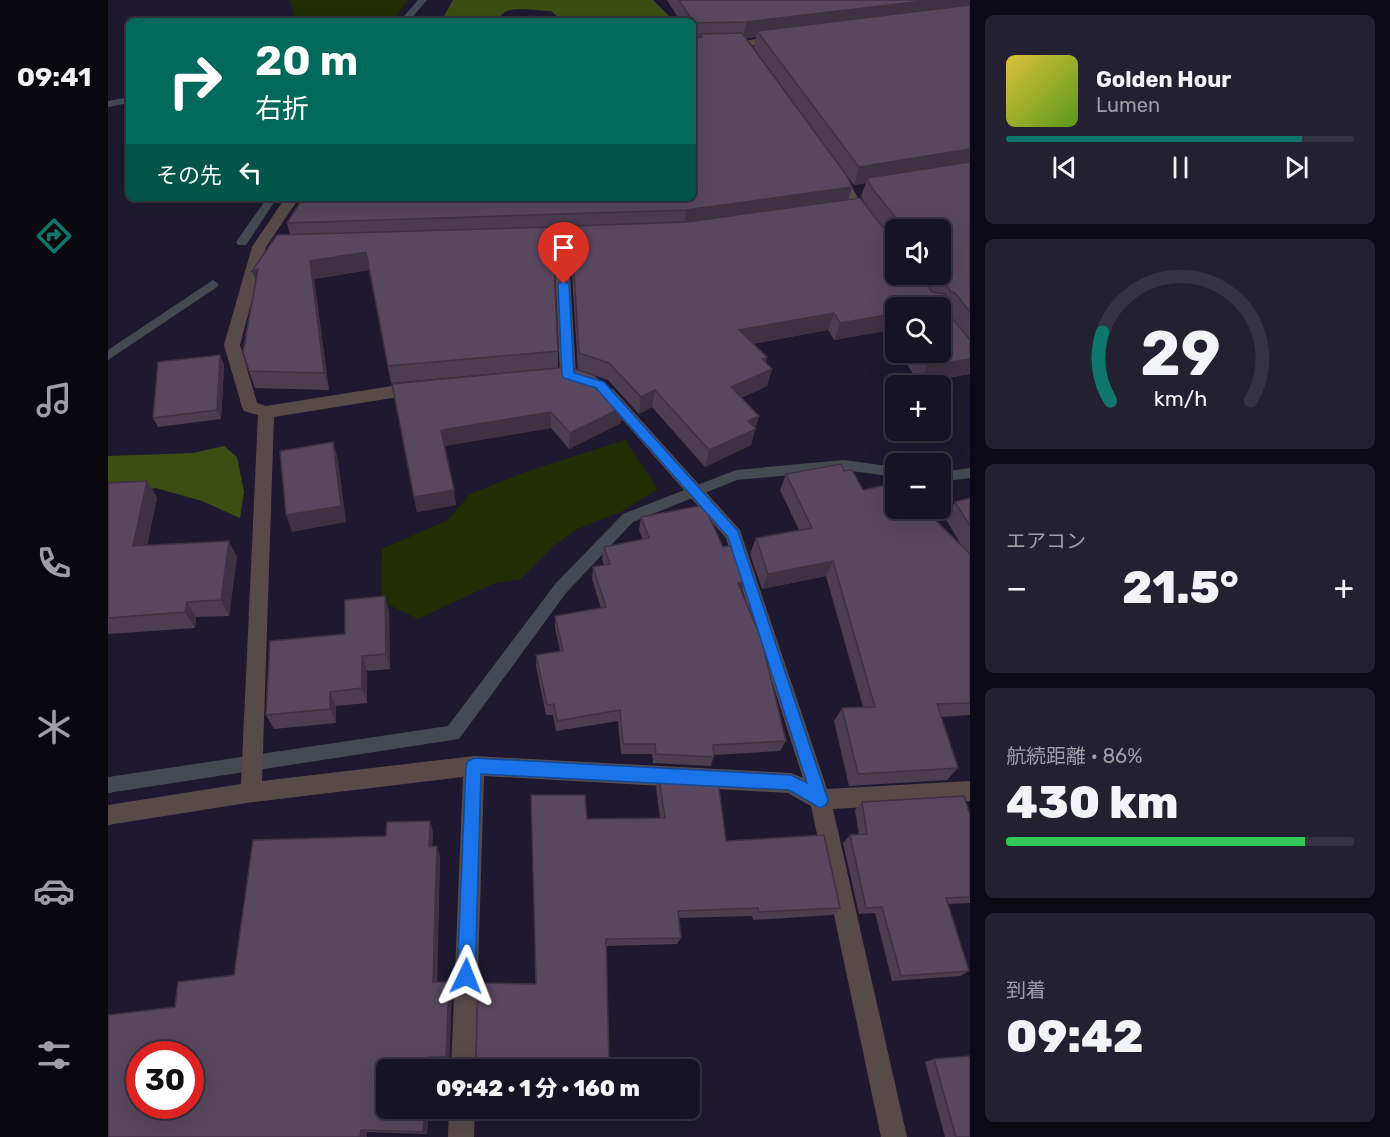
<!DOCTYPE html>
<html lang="ja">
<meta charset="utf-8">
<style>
:root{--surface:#161324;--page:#232031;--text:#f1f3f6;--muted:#9e9ea6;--line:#353241;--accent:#0f766e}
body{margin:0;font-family:Rubik,"Noto Sans JP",sans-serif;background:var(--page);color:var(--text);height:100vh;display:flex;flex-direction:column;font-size:22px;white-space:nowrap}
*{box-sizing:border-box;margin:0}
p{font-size:20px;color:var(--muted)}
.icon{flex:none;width:33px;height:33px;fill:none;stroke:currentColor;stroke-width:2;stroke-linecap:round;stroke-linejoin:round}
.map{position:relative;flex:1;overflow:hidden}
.sheet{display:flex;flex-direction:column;gap:15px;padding:15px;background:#0c0a14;width:420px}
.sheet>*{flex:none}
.banner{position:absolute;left:18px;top:18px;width:570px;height:183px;border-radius:9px;box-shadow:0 6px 24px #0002,0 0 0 2px var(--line);background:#00695c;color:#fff;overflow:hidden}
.fabs{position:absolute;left:777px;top:219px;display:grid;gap:12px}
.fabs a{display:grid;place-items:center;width:66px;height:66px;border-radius:9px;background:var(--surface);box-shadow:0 6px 24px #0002,0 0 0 2px var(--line);font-size:30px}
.speed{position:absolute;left:18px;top:1041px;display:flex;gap:12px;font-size:30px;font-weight:700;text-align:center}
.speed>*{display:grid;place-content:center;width:78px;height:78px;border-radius:50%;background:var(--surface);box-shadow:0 6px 24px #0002,0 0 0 2px var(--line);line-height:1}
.speed .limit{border:9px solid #d22;background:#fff;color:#111}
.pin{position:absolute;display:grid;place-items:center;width:51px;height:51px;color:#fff;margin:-62px -26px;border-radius:50% 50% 50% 0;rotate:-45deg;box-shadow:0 0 6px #0007}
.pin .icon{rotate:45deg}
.me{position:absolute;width:66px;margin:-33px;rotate:2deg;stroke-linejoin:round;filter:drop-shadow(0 0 4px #0008)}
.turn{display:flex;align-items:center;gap:21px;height:126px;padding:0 30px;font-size:27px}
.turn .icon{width:78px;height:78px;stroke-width:2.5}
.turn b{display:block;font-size:42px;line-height:51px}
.then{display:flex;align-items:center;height:57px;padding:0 30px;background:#0003;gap:12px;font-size:22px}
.big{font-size:45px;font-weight:800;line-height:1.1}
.sheet .tile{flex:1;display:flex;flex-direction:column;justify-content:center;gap:9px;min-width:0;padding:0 21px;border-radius:9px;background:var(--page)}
.sheet .dial{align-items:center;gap:0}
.dial svg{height:156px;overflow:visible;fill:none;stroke:var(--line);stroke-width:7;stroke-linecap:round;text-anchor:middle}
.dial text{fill:var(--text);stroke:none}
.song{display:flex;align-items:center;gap:18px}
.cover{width:72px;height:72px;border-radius:9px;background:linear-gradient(135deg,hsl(50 70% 55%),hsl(90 70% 35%))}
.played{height:6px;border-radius:3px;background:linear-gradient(90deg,var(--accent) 85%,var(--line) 85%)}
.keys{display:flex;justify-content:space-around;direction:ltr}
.heat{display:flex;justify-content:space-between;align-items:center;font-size:33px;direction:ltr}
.charge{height:9px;border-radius:4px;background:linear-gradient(90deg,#34c759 86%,var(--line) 0)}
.trip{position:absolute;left:268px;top:1059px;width:324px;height:60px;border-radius:9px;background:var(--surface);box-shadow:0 6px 24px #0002,0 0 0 2px var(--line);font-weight:800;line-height:60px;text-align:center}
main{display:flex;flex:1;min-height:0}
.tab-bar{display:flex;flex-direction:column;width:108px;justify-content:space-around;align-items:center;background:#09080e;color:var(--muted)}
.tab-bar .icon{width:42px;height:42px}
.tab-bar .current{color:var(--accent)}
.tab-bar b{font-size:27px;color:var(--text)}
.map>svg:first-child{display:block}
.green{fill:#222d01}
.forest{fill:#3e4d13}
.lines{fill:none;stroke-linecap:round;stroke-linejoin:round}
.stream{fill:#454a52;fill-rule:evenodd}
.minor{fill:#594a4a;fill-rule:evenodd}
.wall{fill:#4c3d51;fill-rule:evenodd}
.shaded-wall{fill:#3e3242}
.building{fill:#58475e;stroke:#3e3242;stroke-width:1.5;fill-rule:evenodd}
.route{fill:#1a73e8;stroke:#114b97;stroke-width:1.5}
</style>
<main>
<nav class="tab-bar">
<b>09:41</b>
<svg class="icon current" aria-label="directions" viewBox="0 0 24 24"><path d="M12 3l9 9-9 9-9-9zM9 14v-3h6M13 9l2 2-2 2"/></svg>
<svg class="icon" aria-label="music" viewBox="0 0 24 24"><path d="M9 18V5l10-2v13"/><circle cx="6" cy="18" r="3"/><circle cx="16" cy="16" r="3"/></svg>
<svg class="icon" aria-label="phone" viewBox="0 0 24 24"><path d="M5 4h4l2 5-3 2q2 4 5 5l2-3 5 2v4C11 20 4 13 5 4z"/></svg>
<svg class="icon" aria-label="climate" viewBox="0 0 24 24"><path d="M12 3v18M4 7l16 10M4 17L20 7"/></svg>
<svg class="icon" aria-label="car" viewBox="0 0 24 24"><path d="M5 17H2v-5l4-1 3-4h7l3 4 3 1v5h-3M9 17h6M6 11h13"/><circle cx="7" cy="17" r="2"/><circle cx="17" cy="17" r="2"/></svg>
<svg class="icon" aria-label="filters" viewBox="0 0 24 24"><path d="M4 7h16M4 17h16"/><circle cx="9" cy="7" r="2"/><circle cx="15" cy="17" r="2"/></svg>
</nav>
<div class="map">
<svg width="862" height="1137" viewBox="0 0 862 1137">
<rect width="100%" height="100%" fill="#1e1930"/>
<!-- green -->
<path class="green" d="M 182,0 L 300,0 L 285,21 L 187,21 Z
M 517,440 L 550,489 L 515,511 L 469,529 L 446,546 L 413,579 L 387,583 L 310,619 L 273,601 L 274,549 L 340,520 L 362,494 L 423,470 Z"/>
<!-- forest -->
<path class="forest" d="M 345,0 L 545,0 L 566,21 L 454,21 L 443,11 C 430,11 411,7 399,11 C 395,12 392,18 388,19 C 374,26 349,21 336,16 Z
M 116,446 L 129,457 L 136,492 L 132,518 L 94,501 L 48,488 L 0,495 L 0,456 L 85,453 Z"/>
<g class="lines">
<!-- stream -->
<path class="stream" d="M 310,0 L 319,0 L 301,21 L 292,21 Z
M 21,97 L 21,103 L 0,107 L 0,101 Z
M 159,198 L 169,198 L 138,245 L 130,245 L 128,242 Z
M 105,280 L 111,284 L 109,287 L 0,360 L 0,350 Z
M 736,460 L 788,467 L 788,477 L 736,470 L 629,480 L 525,522 L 458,593 L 351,739 L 0,793 L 0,777 L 340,726 L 448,583 L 515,514 L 628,470 Z
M 862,468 L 862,478 L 832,482 L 832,472 Z"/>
<!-- minor -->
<path class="minor" d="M 670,36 L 676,39 L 674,41 L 635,47 L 585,48 L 585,42 L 635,41 Z
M 729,170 L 734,171 L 755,206 L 788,247 L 788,261 L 783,260 L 745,211 L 723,174 Z
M 177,198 L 191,198 L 158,247 L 132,345 L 149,403 L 158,406 L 309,382 L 315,384 L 317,388 L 315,392 L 309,394 L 166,417 L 154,781 L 366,756 L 683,773 L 695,778 L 618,538 L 491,393 L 493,389 L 505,389 L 632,530 L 719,789 L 862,781 L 862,801 L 725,809 L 799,1137 L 773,1137 L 703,806 L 680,793 L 376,776 L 367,1070 L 343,1070 L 355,777 L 145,802 L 0,825 L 0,805 L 133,784 L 150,415 L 136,411 L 134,407 L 116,345 L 144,247 Z
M 485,233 L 492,237 L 490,240 L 460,242 L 468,375 L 465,379 L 455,379 L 452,375 L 446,243 L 422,243 L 415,239 L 422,235 Z
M 341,1108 L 367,1108 L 366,1137 L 340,1137 Z"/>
</g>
<!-- wall -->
<path class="wall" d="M 559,0 L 862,0 L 862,374 L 811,383 L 791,352 L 832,352 L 788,308 L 788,347 L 777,331 L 726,340 L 720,330 L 645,344 L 659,357 L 658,363 L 664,369 L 659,386 L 633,398 L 647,428 L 643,445 L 597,467 L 544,407 L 531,414 L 500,380 L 486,375 L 515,407 L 513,423 L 461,449 L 443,428 L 336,446 L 348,505 L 309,512 L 284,384 L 470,370 L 462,243 L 463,230 L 444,231 L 450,351 L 450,368 L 283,383 L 261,270 L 206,279 L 221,390 L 147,388 L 141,371 L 148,283 L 144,271 L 182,235 L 179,223 L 585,198 L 585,21 L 572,21 ZM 648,37 L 646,48 L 746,185 L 758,183 L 753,196 L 758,206 L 788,243 L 788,230 L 832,230 L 832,274 L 812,274 L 821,288 L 740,200 L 744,187 L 637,38 ZM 838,310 L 839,311 L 857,334 L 838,311 Z
M 112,355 L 116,365 L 113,419 L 50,427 L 45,418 Z
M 736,471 L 755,490 L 812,512 L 855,548 L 837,518 L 847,502 L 862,498 L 862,715 L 833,717 L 850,768 L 839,780 L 741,786 L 726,721 L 734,708 L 755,707 L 718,576 L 654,589 L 642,554 L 648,538 L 691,530 L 672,490 L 678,474 Z
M 39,481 L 49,498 L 39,546 L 129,557 L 121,616 L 88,617 L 87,628 L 0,634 L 0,483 Z
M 533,517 L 615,547 L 638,581 L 634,592 L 678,741 L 672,751 L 606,755 L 603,766 L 545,763 L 544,754 L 513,754 L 510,721 L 448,731 L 445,715 L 438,715 L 428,666 L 428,655 L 452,651 L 447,628 L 447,616 L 493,608 L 484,579 L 485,567 L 496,565 L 494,559 L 496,547 L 535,540 L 531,530 Z
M 277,596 L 281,612 L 282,669 L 259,671 L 259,703 L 228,706 L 228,723 L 166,729 L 158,715 L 237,634 Z
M 551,778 L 618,841 L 732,908 L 724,915 L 645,920 L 644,916 L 570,918 L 573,938 L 569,944 L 498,946 L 501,1061 L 499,1064 L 369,1062 L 368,1058 L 428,984 L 479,819 L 552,818 L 548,788 Z
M 754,802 L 862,815 L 862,903 L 840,904 L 861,971 L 852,976 L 784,981 L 767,913 L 751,914 L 735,843 L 742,835 L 751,835 L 747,810 Z
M 325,831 L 324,846 L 332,856 L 329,982 L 341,982 L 344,989 L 341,1061 L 324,1061 L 319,1134 L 259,1132 L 259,1137 L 67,1007 L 126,975 L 278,836 Z
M 826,1059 L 862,1137 L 837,1137 L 817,1062 Z"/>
<!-- shaded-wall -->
<path class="shaded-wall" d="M 823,0 L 862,0 L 862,11 L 649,31 L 648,37 L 635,39 L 638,22 Z
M 862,149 L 862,165 L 759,178 L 758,183 L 746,185 L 751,167 Z
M 744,187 L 739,203 L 576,227 L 578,210 Z
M 258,252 L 261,270 L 206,279 L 221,390 L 216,373 L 202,261 Z
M 150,269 L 150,288 L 144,271 Z
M 726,313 L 720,330 L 627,347 L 631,330 Z
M 784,314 L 777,331 L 726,340 L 732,323 Z
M 112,355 L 116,365 L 113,419 L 109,410 Z
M 659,357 L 655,373 L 664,369 L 659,386 L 619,404 L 623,387 L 654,359 Z
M 862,359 L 862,374 L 811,383 L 819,366 Z
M 547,390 L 544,407 L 531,414 L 533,397 Z
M 515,407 L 513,423 L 461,449 L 462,433 Z
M 443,412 L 443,428 L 335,446 L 333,430 Z
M 651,416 L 643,445 L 597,467 L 601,450 L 640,421 Z
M 225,442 L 230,459 L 238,522 L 184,532 L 178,515 Z
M 39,481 L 49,498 L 35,563 L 25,546 Z
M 346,490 L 348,505 L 309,512 L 306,497 Z
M 121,541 L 129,557 L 121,616 L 113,600 Z
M 725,561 L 718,576 L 654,589 L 660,574 Z
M 638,581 L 633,593 L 630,583 Z
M 277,596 L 281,612 L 282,669 L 278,654 Z
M 79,602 L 88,617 L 87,628 L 77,612 Z
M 254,656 L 259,671 L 259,703 L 254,688 Z
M 222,692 L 228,706 L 228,723 L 222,709 Z
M 322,821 L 325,831 L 324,857 L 321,847 Z
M 329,846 L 332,856 L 328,988 L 325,982 Z
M 341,982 L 344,989 L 341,1061 L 338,1057 Z
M 321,1057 L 324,1061 L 324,1070 L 320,1070 Z
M 317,1108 L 321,1108 L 319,1134 L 315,1132 Z
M 253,1130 L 259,1132 L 259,1137 L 252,1137 Z"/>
<!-- building -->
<path class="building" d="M 571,0 L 823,0 L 638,22 L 586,23 Z
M 862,5 L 862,149 L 751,167 L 649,31 Z
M 634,33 L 739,176 L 744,187 L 578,210 L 179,223 L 195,198 L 585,198 L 585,38 L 594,37 L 592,34 Z
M 862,162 L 862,312 L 847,293 L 843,292 L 831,274 L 832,274 L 832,230 L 796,230 L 796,228 L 764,188 L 759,178 Z
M 752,198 L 788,244 L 788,274 L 811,274 L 824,292 L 838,294 L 838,311 L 862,340 L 862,359 L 819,366 L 810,352 L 832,352 L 832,308 L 788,308 L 788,319 L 784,314 L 732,323 L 726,313 L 631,330 L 659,357 L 654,359 L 664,369 L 623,387 L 651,416 L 640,421 L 648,429 L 601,450 L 547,390 L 533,397 L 501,363 L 471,353 L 463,226 L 579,222 Z
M 444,227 L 450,351 L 280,366 L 258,252 L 202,261 L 216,373 L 141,371 L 135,352 L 150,269 L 144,271 L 169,235 Z
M 112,355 L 109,410 L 45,418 L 50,362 Z
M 460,367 L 486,375 L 515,407 L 462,433 L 443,412 L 333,430 L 346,490 L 306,497 L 284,384 Z
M 225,442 L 233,506 L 178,515 L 172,451 Z
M 733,464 L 736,471 L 744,470 L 755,490 L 788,483 L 788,508 L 811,508 L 812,512 L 817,510 L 862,554 L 862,703 L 829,704 L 850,768 L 750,774 L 734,708 L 767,707 L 725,561 L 660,574 L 648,538 L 704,528 L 678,474 Z
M 39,481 L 25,546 L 121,541 L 113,600 L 79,602 L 77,612 L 0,618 L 0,483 Z
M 862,498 L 862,526 L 847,502 Z
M 596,505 L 615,547 L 626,545 L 638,581 L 630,583 L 653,638 L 678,741 L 605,745 L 606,757 L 548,754 L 547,744 L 515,744 L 512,710 L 449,721 L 446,704 L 439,705 L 428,655 L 455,651 L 447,616 L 498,607 L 485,567 L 502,564 L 496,547 L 541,538 L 533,517 Z
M 277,596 L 278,654 L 254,656 L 254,688 L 222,692 L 222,709 L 158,715 L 162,641 L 237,634 L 237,600 Z
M 551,778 L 610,781 L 618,841 L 716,835 L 732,908 L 651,912 L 650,908 L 570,911 L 573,938 L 498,939 L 501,1061 L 368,1058 L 370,983 L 428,984 L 423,795 L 477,795 L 479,819 L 557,818 Z
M 856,796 L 862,815 L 862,897 L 838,898 L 861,971 L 793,976 L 774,907 L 758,908 L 742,835 L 759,834 L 754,802 Z
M 322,821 L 321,847 L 329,846 L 325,982 L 341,982 L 338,1057 L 321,1057 L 320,1070 L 279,1070 L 279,1108 L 317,1108 L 315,1132 L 253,1130 L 252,1137 L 0,1137 L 0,1015 L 67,1007 L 70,982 L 126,975 L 145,840 L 278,836 L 279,822 ZM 32,1054 L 82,1054 L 82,1106 L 32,1106 Z
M 862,1056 L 862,1137 L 848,1137 L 826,1059 Z"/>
<!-- route -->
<path class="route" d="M 456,281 L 461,284 L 466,373 L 496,382 L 630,531 L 720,800 L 718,805 L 712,808 L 681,790 L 373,774 L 367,976 L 365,982 L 358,985 L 352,982 L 349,976 L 358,766 L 360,761 L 366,758 L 683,775 L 699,783 L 620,537 L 488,388 L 456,378 L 454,375 L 450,284 Z"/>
</svg>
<div class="fabs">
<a><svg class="icon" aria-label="sound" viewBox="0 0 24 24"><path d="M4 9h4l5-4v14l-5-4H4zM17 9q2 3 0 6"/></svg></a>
<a><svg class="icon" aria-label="search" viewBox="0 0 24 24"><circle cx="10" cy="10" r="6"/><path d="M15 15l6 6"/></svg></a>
<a>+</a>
<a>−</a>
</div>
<div class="speed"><div class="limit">30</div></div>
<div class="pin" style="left:456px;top:284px;background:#d93025"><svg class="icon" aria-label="arrive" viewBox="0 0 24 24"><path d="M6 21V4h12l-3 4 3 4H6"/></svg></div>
<svg class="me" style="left:358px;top:976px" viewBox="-20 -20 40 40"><path d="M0-17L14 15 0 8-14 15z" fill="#1a73e8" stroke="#fff" stroke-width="4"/></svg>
<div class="trip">09:42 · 1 分 · 160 m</div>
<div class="banner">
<div class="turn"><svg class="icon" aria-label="right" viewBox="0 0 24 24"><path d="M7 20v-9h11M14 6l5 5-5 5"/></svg><div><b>20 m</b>右折</div></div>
<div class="then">その先<svg class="icon" aria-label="left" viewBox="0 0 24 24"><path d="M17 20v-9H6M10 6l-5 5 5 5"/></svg></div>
</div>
</div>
<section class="sheet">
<div class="tile">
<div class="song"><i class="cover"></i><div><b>Golden Hour</b><p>Lumen</p></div></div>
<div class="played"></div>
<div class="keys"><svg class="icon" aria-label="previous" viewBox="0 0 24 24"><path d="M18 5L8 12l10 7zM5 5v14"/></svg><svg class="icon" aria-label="pause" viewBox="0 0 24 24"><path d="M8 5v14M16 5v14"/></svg><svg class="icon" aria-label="next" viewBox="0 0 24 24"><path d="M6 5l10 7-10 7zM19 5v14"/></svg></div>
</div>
<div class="tile dial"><svg viewBox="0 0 100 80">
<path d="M14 69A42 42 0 1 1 86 69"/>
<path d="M14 69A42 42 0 0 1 10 34" stroke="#0f766e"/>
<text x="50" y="56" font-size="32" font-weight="700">29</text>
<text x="50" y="72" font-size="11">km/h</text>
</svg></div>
<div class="tile"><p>エアコン</p>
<div class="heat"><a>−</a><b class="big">21.5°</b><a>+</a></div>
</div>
<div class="tile"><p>航続距離 · 86%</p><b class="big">430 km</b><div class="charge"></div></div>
<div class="tile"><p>到着</p><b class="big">09:42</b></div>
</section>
</main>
